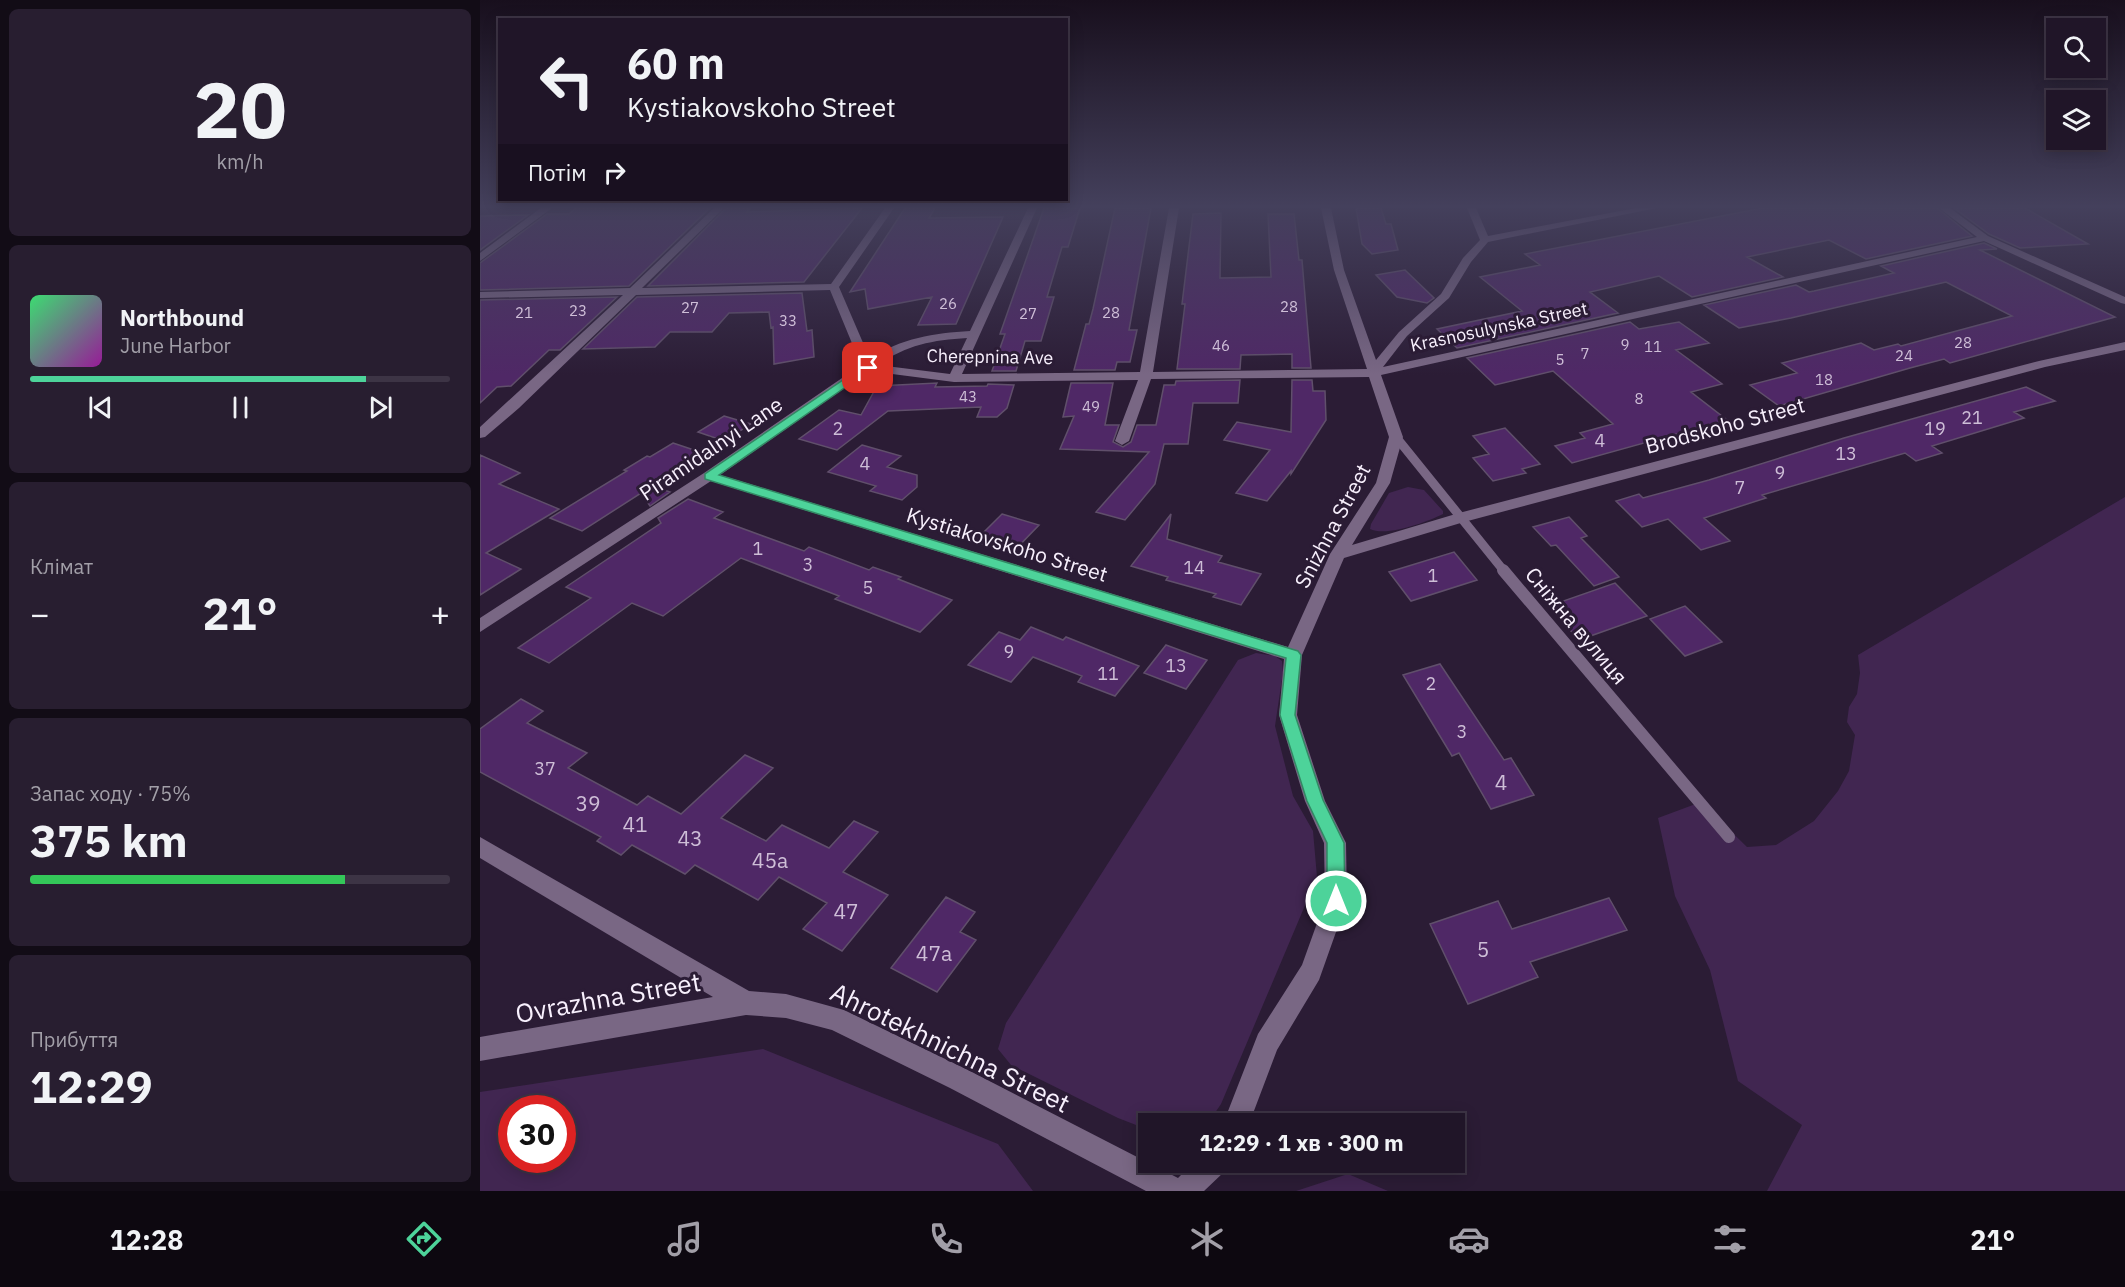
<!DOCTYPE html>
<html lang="uk">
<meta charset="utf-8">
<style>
:root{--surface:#201528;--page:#281e30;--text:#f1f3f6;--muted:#a29fa8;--line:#3d3445;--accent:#4dd39a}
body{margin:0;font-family:"IBM Plex Sans",sans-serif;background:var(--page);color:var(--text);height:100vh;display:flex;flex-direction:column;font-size:22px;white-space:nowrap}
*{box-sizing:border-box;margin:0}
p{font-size:20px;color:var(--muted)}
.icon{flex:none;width:33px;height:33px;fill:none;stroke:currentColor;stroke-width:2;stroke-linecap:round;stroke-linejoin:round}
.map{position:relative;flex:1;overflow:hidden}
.sheet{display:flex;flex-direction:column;gap:9px;padding:9px;background:#120c16;width:480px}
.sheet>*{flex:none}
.top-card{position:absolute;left:18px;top:18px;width:570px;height:183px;border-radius:0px;box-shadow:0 3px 15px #0003,0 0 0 2px var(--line);background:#201528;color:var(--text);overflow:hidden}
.buttons{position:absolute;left:1566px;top:18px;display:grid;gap:12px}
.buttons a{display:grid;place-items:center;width:60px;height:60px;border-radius:0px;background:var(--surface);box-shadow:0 3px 15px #0003,0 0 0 2px var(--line);font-size:30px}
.speed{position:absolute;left:18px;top:1095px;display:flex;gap:12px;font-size:30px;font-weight:700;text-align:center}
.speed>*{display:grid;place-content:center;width:78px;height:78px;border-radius:50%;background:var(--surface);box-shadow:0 3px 15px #0003,0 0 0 2px var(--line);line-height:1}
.speed .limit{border:9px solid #d22;background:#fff;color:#111}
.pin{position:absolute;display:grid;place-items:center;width:51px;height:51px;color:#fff;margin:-26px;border-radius:12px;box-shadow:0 3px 9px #0006}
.me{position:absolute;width:66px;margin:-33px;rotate:0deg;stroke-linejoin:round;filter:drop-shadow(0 0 4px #0008)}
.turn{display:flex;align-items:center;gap:21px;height:126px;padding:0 30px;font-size:27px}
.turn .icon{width:78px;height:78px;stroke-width:2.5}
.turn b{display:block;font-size:42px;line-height:51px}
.then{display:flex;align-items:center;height:57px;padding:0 30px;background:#0003;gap:12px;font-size:22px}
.big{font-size:45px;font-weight:700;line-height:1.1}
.sheet .card{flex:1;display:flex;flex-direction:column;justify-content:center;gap:9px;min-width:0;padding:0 21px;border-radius:9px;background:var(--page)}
.sheet .dial{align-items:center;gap:0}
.dial b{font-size:78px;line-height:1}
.song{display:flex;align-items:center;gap:18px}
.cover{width:72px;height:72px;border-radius:9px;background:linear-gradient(135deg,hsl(140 70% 55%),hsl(300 70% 35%))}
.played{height:6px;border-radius:3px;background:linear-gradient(90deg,var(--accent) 80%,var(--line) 80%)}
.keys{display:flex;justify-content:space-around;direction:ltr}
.heat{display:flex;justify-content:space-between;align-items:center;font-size:33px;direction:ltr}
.charge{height:9px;border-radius:4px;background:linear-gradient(90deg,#34c759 75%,var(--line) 0)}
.trip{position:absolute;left:658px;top:1113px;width:327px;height:60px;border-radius:0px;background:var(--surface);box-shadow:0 3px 15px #0003,0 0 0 2px var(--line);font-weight:700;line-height:60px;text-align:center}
.tab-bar{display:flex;height:96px;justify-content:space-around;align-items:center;background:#0d0810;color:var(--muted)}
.tab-bar .icon{width:42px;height:42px}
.tab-bar .selected{color:var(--accent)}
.tab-bar b{font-size:27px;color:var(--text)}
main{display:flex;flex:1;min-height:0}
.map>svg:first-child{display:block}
.green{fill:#412651;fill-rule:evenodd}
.building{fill:#4f2866;stroke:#604f6b;stroke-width:1.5}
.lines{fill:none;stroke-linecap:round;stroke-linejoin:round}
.service-far1{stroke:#796784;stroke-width:9}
.service{stroke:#796784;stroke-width:12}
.minor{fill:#796784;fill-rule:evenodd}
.route{fill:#4dd39a;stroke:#328964;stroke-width:1.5}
.labels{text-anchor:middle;stroke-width:6;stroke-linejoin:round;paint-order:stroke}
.far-number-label{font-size:15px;fill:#cebed7}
.far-street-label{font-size:18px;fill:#f8f0fd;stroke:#2b1c35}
.number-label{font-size:18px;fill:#cebed7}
.street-label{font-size:21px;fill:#f8f0fd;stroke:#2b1c35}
.near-number-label{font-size:21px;fill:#cebed7}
.near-street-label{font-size:26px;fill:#f8f0fd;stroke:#2b1c35}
</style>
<main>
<section class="sheet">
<div class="card dial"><b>20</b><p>km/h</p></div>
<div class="card">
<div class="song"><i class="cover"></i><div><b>Northbound</b><p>June Harbor</p></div></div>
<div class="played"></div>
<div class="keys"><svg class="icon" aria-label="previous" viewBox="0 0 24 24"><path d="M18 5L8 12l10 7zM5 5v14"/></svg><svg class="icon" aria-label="pause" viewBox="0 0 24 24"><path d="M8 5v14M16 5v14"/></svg><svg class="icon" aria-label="next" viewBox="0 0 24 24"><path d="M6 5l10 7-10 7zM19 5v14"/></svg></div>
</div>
<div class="card"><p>Клімат</p>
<div class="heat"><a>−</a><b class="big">21°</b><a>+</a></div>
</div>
<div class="card"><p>Запас ходу · 75%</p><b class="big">375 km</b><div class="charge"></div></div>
<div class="card"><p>Прибуття</p><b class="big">12:29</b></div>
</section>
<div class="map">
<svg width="1645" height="1191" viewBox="0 0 1645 1191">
<rect width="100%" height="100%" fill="#2b1c35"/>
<!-- green -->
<path class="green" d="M 928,487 L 944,490 L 963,511 L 963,514 C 947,522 907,537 890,529 L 891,524 L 909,493 Z
M 1645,497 L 1645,1191 L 1287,1191 L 1322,1125 L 1258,1081 L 1230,970 L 1195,896 L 1178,818 L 1221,802 L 1267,847 L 1296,845 L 1334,821 L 1358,791 L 1369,771 L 1375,735 L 1367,722 L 1369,707 L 1377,694 L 1380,673 L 1378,655 Z
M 776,653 L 795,656 L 802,661 L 803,672 L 795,726 L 813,796 L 833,831 L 837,877 L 741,1104 L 728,1123 L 669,1124 L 669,1130 L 638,1118 L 531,1065 L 518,1049 L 526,1023 L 758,660 Z
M 283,1049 L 518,1144 L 553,1191 L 0,1191 L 0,1092 ZM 82,1108 L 82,1160 L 32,1160 L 32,1108 Z
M 868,1174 L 908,1191 L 816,1191 Z"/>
<!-- building -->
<path class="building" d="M 96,208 L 230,208 L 149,286 L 0,290 L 0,263 L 67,214 L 89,214 Z
M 246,208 L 270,208 L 267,212 L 382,208 L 324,282 L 168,286 Z
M 425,208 L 455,208 L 449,218 L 523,217 L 476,324 L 438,325 L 452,297 L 388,309 L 385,289 L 370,292 Z
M 564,208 L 600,208 L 588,247 L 582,247 L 567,297 L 574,297 L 561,341 L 545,341 L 536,371 L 512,371 L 525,334 L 520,334 Z
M 635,208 L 671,208 L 649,330 L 657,330 L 650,362 L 637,362 L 635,370 L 594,370 L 606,324 L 609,324 L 613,309 Z
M 876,208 L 901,208 L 906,224 L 911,224 L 918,250 L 892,254 L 882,244 Z
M 1283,208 L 1457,208 L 1492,236 L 1386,259 L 1349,240 L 1267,257 L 1303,277 L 1212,297 L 1179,276 L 1110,292 L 1138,313 L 977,348 L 957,329 L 1042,311 L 1000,277 L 1060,265 L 1045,254 Z
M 1474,208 L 1545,208 L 1608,244 L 1540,248 L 1509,234 Z
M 741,213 L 740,278 L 791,277 L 788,214 L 814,214 L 819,260 L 822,260 L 831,368 L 812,368 L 812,354 L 761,355 L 760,369 L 697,369 L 705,304 L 702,304 L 713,214 Z
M 48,215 L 0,250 L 0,216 Z
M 1504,243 L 1517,249 L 1500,250 L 1635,317 L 1470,363 L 1464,359 L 1430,368 L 1299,406 L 1270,385 L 1317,373 L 1302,363 L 1381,343 L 1394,350 L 1418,344 L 1421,346 L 1532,316 L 1466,282 L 1311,318 L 1259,328 L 1224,305 L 1316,285 L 1329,292 L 1334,291 L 1414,273 L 1401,266 Z
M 925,270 L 954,298 L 947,303 L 917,297 L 896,275 Z
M 322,293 L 327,331 L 332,330 L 334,357 L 294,364 L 293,327 L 291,328 L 289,312 L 249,313 L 232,332 L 190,332 L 175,347 L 103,349 L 157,297 Z
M 137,297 L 80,350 L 69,350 L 31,386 L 17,387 L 0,403 L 0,300 Z
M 1150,322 L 1159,329 L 1199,322 L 1229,343 L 1196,350 L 1242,384 L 1211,392 L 1247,420 L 1092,463 L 1075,446 L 1105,438 L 1100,433 L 1133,424 L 1073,371 L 1015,385 L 987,358 Z
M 760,380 L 758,403 L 713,403 L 708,444 L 684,444 L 675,484 L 645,520 L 616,512 L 669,452 L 580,449 L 594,416 L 583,417 L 591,383 L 633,383 L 625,425 L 639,425 L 633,442 L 643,447 L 651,442 L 657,425 L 676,425 L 684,385 L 695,385 L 696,381 Z
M 812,380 L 832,380 L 833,391 L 845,391 L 846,420 L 811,474 L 811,471 L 787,501 L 756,493 L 790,450 L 744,440 L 757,422 L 811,432 Z
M 457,383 L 455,387 L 507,386 L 508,384 L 534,385 L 527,408 L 517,417 L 497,417 L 501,407 L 408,411 L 357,450 L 319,439 L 359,410 L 381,415 L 397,386 Z
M 1546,387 L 1575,401 L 1534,412 L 1544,418 L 1452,446 L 1462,453 L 1436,461 L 1425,453 L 1282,495 L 1286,498 L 1224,518 L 1250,541 L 1221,550 L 1188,519 L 1162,527 L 1136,501 L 1159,494 L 1163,498 L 1229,480 L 1364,438 Z
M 244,416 L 271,424 L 244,441 L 218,432 Z
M 1025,428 L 1060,464 L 1042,469 L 1046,473 L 1013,481 L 993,458 L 1009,454 L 993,436 Z
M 193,443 L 220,452 L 169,485 L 190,492 L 170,506 L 161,493 L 102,531 L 70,518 L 147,471 L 144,470 L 167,456 L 170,457 Z
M 382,445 L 421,456 L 407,467 L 437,475 L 437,487 L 422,500 L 390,491 L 396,486 L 348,472 Z
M 0,455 L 40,473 L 19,484 L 79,509 L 6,553 L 41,569 L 0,595 Z
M 208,499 L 243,512 L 234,518 L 324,551 L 329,547 L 389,570 L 393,567 L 421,577 L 418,579 L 472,600 L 440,632 L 355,599 L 359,596 L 261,558 L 183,616 L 152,603 L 69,663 L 38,648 L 111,598 L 86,587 L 181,523 L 178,518 Z
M 522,514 L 559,525 L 532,553 L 494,542 Z
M 691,514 L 687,539 L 742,556 L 738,562 L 781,574 L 761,605 L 733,597 L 736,594 L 686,580 L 688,577 L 651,566 Z
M 1089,517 L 1107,536 L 1101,538 L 1139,577 L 1114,586 L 1076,545 L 1071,546 L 1053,527 Z
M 974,552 L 997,580 L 931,601 L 909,572 Z
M 1135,583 L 1167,616 L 1099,640 L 1069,606 Z
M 1205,606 L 1242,642 L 1205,656 L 1170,619 Z
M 551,627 L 583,640 L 586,637 L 659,666 L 635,696 L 598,682 L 602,676 L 553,657 L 531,682 L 488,665 L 519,632 L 540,640 Z
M 686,645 L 727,660 L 706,689 L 664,673 Z
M 960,664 L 1024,760 L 1031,758 L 1054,795 L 1011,809 L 979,753 L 972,756 L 923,675 Z
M 41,699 L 63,711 L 47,723 L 107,753 L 88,768 L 157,805 L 168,796 L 201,814 L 265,755 L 293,768 L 241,818 L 286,841 L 302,825 L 349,848 L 374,821 L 398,832 L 363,872 L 408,895 L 362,951 L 323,929 L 347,903 L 299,877 L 278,900 L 215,865 L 205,874 L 152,845 L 141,855 L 117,841 L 121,837 L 0,772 L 0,729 Z
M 466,897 L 495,912 L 480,932 L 496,940 L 457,992 L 411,968 Z
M 1129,898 L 1147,930 L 1050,962 L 1058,977 L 988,1004 L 950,924 L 1018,901 L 1032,929 Z"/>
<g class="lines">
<!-- service-far1 -->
<path class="service-far1" d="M 916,437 L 1024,571"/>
<!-- service -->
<path class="service" d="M 1023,570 L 1249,837"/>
<!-- minor -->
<path class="minor" d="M 61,208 L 72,208 L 0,261 L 0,253 Z
M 234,208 L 244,208 L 162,288 L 351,284 L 405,208 L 414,208 L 359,287 L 390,359 C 421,338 454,333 490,331 L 548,208 L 557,208 L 482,374 L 660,372 L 689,208 L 699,208 L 673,372 L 887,369 L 854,270 L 841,208 L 851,208 L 864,270 L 896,360 L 919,332 L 961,294 L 983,258 L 1000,240 L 987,208 L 996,208 L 1008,236 L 1156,208 L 1177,208 L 1008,242 L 991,262 L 969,298 L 927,336 L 903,367 L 1497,237 L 1459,208 L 1470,208 L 1508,236 L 1645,297 L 1645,304 L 1641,303 L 1504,241 L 901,375 L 923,437 L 910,483 L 872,545 L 979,513 L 1559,361 L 1645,342 L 1645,350 L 1565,367 L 984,522 L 864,558 L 822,655 L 817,715 L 845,801 L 866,843 L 867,901 L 839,980 L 797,1050 L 769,1124 L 743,1124 L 778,1034 L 822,965 L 845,901 L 844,843 L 825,801 L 799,715 L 804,659 L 231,481 L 0,632 L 0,618 L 224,473 L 381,365 L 350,290 L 156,295 L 39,408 L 5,437 L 0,438 L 0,427 L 143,295 L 0,298 L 0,292 L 150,288 ZM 487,338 L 470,374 L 398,365 C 426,345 453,340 487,338 ZM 389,371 L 474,382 L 658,380 L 635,441 L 642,445 L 649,441 L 671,379 L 889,377 L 909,437 L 896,483 L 850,554 L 808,647 L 240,475 Z
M 0,837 L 269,991 L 306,994 L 364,1010 L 488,1070 L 698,1178 L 714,1162 L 747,1162 L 744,1172 L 724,1191 L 666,1191 L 470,1088 L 352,1030 L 306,1018 L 266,1015 L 0,1061 L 0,1037 L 233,997 L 0,858 Z"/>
</g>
<!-- sky -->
<linearGradient id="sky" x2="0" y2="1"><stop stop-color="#180f1d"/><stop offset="0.55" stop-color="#44405c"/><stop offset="1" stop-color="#44405c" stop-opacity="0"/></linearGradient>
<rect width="1645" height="375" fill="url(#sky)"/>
<!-- route -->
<path class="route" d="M 385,365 L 393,368 L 239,475 L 818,651 L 821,655 L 815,715 L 843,800 L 864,843 L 865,901 L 862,907 L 856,910 L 849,907 L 847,901 L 847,843 L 827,801 L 800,715 L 806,658 L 225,479 L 225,474 Z"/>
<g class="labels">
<!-- far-number labels -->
<g class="far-number-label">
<text x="468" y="309">26</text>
<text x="809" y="312">28</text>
<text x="210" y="313">27</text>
<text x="98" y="316">23</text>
<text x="44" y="318">21</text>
<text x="631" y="318">28</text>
<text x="548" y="319">27</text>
<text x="308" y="326">33</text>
<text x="1483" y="348">28</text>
<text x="1145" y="350">9</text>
<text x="741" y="351">46</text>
<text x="1173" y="352">11</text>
<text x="1105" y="359">7</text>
<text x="1424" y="361">24</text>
<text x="1080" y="365">5</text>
<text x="1344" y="385">18</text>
<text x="488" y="402">43</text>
<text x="1159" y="404">8</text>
<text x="611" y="412">49</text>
</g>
<!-- far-street labels -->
<g class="far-street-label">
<text transform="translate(1019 327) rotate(-12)" y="6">Krasnosulynska Street</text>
<text transform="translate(510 357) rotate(1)" y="6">Cherepnina Ave</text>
</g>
<!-- number labels -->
<g class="number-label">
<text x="1492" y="424">21</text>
<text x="358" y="435">2</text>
<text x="1455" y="435">19</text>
<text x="1120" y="447">4</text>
<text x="1366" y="460">13</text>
<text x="385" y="470">4</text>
<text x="1300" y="479">9</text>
<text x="1260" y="494">7</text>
<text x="278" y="555">1</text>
<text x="328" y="571">3</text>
<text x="714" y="574">14</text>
<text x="953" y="582">1</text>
<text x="388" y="594">5</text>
<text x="529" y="658">9</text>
<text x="696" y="672">13</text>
<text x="628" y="680">11</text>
<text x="951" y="690">2</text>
<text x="982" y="738">3</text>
<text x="65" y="775">37</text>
</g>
<!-- street labels -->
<g class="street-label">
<text transform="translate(1245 426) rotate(-15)" y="7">Brodskoho Street</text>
<text transform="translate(231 449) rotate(-34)" y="7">Piramidalnyi Lane</text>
<text transform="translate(853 526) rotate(-62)" y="7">Snizhna Street</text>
<text transform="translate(527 545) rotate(17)" y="7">Kystiakovskoho Street</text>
<text transform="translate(1096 626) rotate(50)" y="7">Сніжна вулиця</text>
</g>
<!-- near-number labels -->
<g class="near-number-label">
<text x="1021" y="790">4</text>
<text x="108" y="811">39</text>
<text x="155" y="832">41</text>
<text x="210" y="846">43</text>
<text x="290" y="868">45а</text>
<text x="366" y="919">47</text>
<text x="1003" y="957">5</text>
<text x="454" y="961">47а</text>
</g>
<!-- near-street labels -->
<g class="near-street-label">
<text transform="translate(128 998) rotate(-10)" y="9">Ovrazhna Street</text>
<text transform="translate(470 1048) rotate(26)" y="9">Ahrotekhnichna Street</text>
</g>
</g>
</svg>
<div class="buttons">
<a><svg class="icon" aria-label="search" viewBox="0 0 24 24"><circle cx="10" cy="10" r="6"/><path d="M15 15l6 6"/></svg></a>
<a><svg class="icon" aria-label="layers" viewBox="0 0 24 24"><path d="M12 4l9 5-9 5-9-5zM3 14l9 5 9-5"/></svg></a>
</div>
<div class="speed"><div class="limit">30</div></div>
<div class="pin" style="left:388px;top:368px;background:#d93025"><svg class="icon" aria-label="arrive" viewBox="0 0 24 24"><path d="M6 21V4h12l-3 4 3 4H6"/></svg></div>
<svg class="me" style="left:856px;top:901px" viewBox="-20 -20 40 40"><circle r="17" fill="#4dd39a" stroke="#fff" stroke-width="3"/><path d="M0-11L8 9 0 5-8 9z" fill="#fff"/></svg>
<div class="trip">12:29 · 1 хв · 300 m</div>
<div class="top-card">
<div class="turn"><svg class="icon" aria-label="left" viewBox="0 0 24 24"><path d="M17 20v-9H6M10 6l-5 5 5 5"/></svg><div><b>60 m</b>Kystiakovskoho Street</div></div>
<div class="then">Потім<svg class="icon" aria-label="right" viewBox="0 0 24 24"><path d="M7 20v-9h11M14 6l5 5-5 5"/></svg></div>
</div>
</div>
</main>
<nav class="tab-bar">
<b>12:28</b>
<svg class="icon selected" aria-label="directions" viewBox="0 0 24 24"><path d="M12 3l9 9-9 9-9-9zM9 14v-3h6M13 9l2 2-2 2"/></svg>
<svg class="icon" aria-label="music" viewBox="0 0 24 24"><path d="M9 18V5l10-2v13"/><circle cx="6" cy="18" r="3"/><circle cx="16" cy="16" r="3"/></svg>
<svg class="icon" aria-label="phone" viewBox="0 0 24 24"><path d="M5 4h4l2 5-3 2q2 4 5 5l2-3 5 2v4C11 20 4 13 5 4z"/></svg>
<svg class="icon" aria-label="climate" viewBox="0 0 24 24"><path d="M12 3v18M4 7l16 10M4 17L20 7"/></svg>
<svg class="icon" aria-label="car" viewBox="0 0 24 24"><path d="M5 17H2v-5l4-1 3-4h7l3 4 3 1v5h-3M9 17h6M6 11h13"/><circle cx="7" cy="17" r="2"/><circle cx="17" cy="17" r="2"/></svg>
<svg class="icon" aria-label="filters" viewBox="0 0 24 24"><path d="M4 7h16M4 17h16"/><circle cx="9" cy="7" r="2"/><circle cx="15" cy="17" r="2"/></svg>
<b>21°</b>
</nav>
